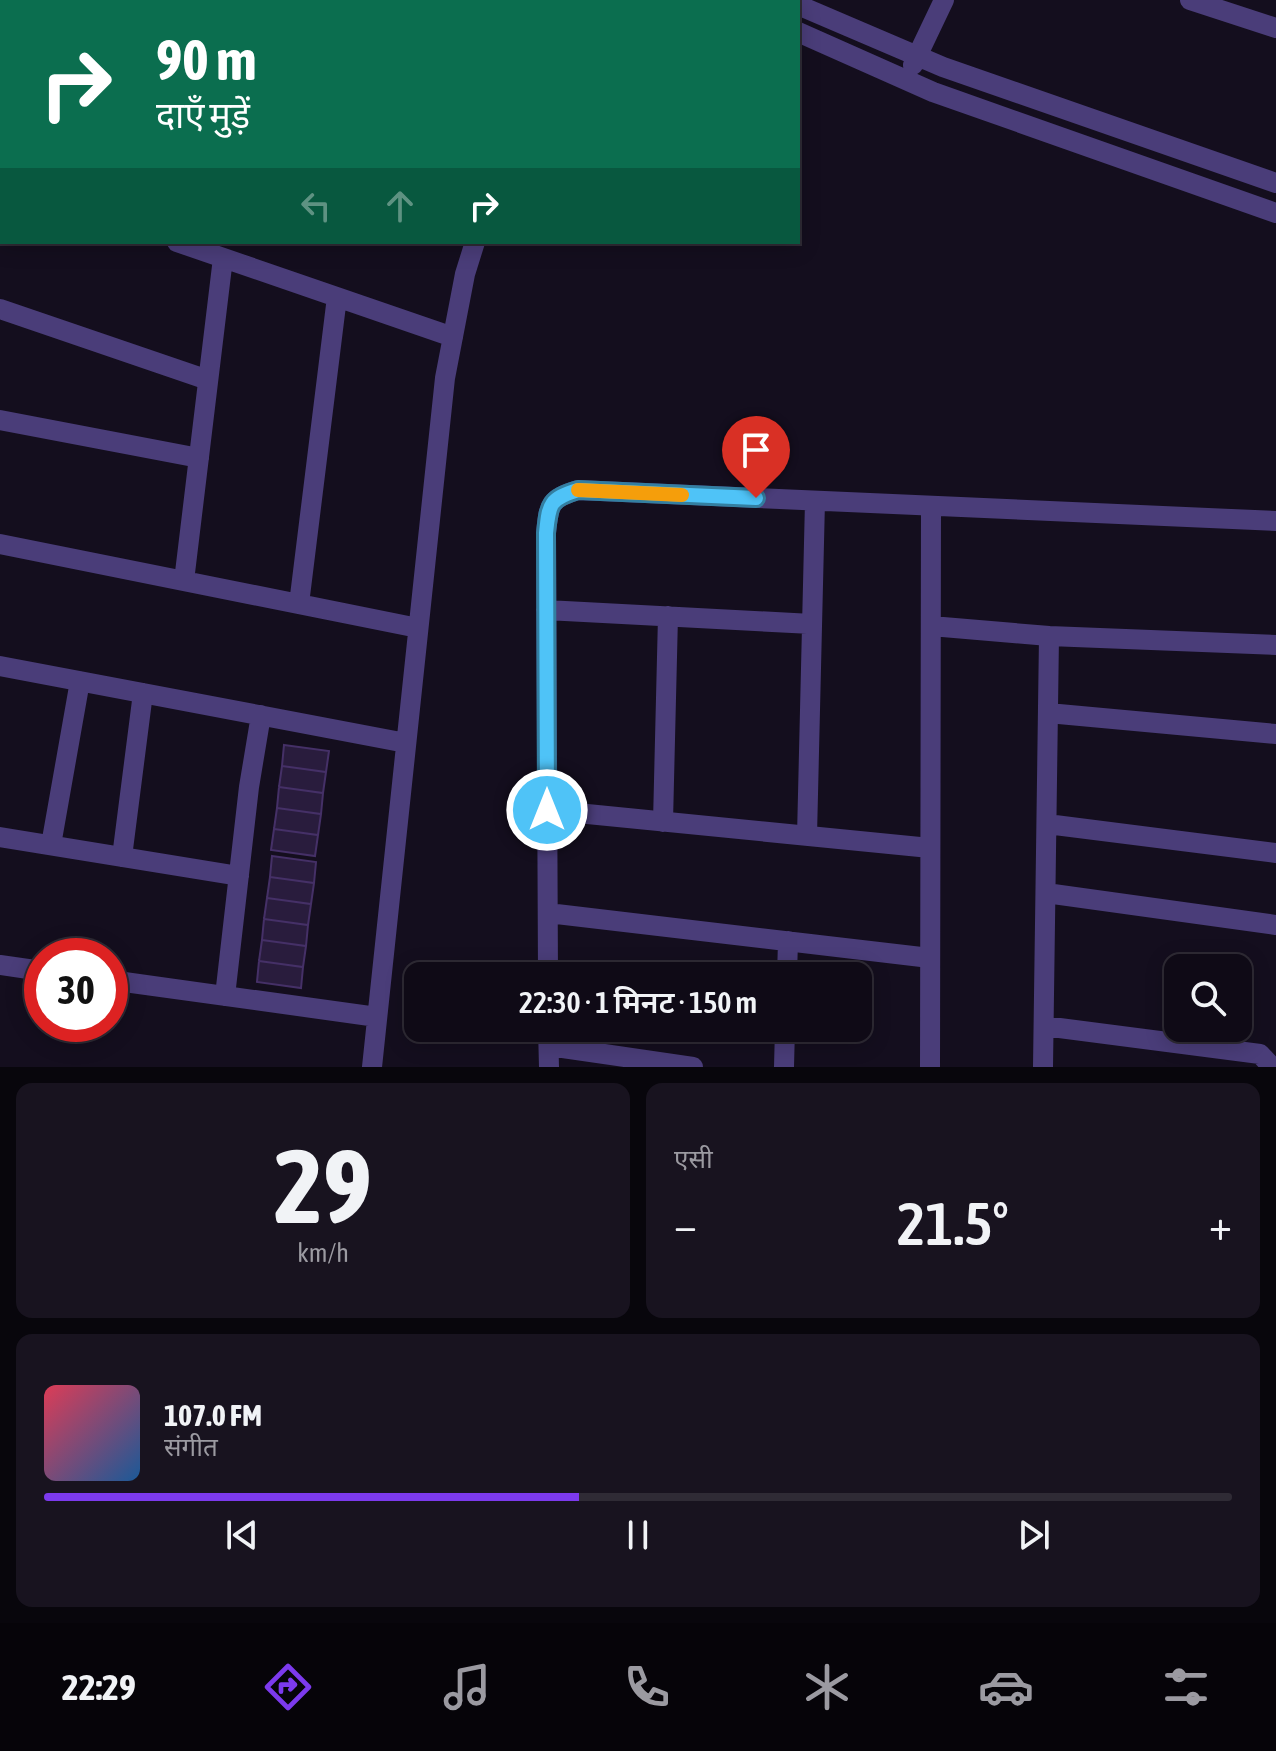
<!DOCTYPE html>
<html lang="hi">
<meta charset="utf-8">
<style>
:root{--surface:#0f0a16;--page:#18131f;--text:#f1f3f6;--muted:#9b9aa1;--line:#2f2b35;--accent:#7c3aed}
body{margin:0;font-family:"Asap Condensed","Noto Sans Devanagari",sans-serif;background:var(--page);color:var(--text);height:100vh;display:flex;flex-direction:column;font-size:30px;white-space:nowrap}
*{box-sizing:border-box;margin:0}
p{font-size:26px;color:var(--muted)}
.icon{flex:none;width:44px;height:44px;fill:none;stroke:currentColor;stroke-width:2;stroke-linecap:round;stroke-linejoin:round}
.map{position:relative;height:1067px;overflow:hidden}
.drawer{display:flex;flex-direction:column;gap:16px;padding:16px;background:#08060c;flex:1}
.drawer>*{flex:none}
.guide{position:absolute;left:0px;top:0px;width:800px;height:244px;box-shadow:0 4px 20px #0003,0 0 0 2px var(--line);background:#0b6e4f;color:#fff;overflow:hidden}
.buttons{position:absolute;left:1164px;top:954px;display:grid;gap:16px}
.buttons a{display:grid;place-items:center;width:88px;height:88px;border-radius:16px;background:var(--surface);box-shadow:0 4px 20px #0003,0 0 0 2px var(--line);font-size:40px}
.speed{position:absolute;left:24px;top:938px;display:flex;gap:16px;font-size:40px;font-weight:700;text-align:center}
.speed>*{display:grid;place-content:center;width:104px;height:104px;border-radius:50%;background:var(--surface);box-shadow:0 4px 20px #0003,0 0 0 2px var(--line);line-height:1}
.speed .limit{border:12px solid #d22;background:#fff;color:#111}
.pin{position:absolute;display:grid;place-items:center;width:68px;height:68px;color:#fff;margin:-82px -34px;border-radius:50% 50% 50% 0;rotate:-45deg;box-shadow:0 0 8px #0007}
.pin .icon{rotate:45deg}
.me{position:absolute;width:88px;margin:-44px;rotate:0deg;stroke-linejoin:round;filter:drop-shadow(0 0 6px #0008)}
.turn{display:flex;align-items:center;gap:28px;height:168px;padding:0 24px;font-size:36px}
.turn .icon{width:104px;height:104px;stroke-width:2.5}
.turn b{display:block;font-size:56px;line-height:68px}
.lanes{display:flex;align-items:center;height:76px;padding:0 24px;background:#0003;justify-content:center;gap:40px;direction:ltr}
.lanes .off{opacity:.35}
.big{font-size:60px;font-weight:600;line-height:1.1}
.drawer .tile{flex:1;display:flex;flex-direction:column;justify-content:center;gap:12px;min-width:0;padding:0 28px;border-radius:16px;background:var(--page)}
.drawer .dial{align-items:center;gap:0}
.dial b{font-size:104px;line-height:1}
.song{display:flex;align-items:center;gap:24px}
.cover{width:96px;height:96px;border-radius:12px;background:linear-gradient(135deg,hsl(350 70% 55%),hsl(210 70% 35%))}
.played{height:8px;border-radius:4px;background:linear-gradient(90deg,var(--accent) 45%,var(--line) 45%)}
.keys{display:flex;justify-content:space-around;direction:ltr}
.heat{display:flex;justify-content:space-between;align-items:center;font-size:44px;direction:ltr}
.drawer .tiles{flex:1;display:grid;gap:16px;grid-template-columns:1fr 1fr}
.tile:last-child{grid-column:span 2}
.trip{position:absolute;left:404px;top:962px;width:468px;height:80px;border-radius:16px;background:var(--surface);box-shadow:0 4px 20px #0003,0 0 0 2px var(--line);font-weight:600;line-height:80px;text-align:center}
.menu{display:flex;height:128px;justify-content:space-around;align-items:center;background:#060409;color:var(--muted)}
.menu .icon{width:56px;height:56px}
.menu .active{color:var(--accent)}
.menu b{font-size:36px;color:var(--text)}
.map>svg:first-child{display:block}
.building{fill:#291c3d;stroke:#453067;stroke-width:2}
.lines{fill:none;stroke-linecap:round;stroke-linejoin:round}
.minor{stroke:#4a3d79;stroke-width:20}
.tertiary{stroke:#4a3d79;stroke-width:20}
.route-casing{stroke:#337fa1;stroke-width:20}
.route{stroke:#4fc3f7;stroke-width:14}
.slow{stroke:#f59e0b;stroke-width:14}
</style>
<div class="map">
<svg width="1276" height="1067" viewBox="0 0 1276 1067">
<rect width="100%" height="100%" fill="#140e1e"/>
<!-- building -->
<path class="building" d="M 284,745 L 329,751 L 326,772 L 282,766 Z
M 282,766 L 326,772 L 323,793 L 279,787 Z
M 279,787 L 323,793 L 321,814 L 277,808 Z
M 277,808 L 321,814 L 318,835 L 274,829 Z
M 274,829 L 318,835 L 315,856 L 271,850 Z
M 272,856 L 316,862 L 314,883 L 270,877 Z
M 270,877 L 314,883 L 311,904 L 267,898 Z
M 267,898 L 311,904 L 308,925 L 264,919 Z
M 264,919 L 308,925 L 306,946 L 262,940 Z
M 262,940 L 306,946 L 303,967 L 259,961 Z
M 259,961 L 303,967 L 301,988 L 257,982 Z"/>
<g class="lines">
<!-- minor -->
<path class="minor" d="M 41,0 L 46,2
M 352,0 L 357,2
M 1190,0 L 1276,28
M 296,2 L 296,0
M 422,2 L 423,0
M 555,2 L 556,0
M 0,52 L 2,53
M 0,181 L 2,182
M 177,242 L 453,337
M 0,309 L 208,380
M 0,420 L 199,458
M 0,544 L 418,628
M 184,581 L 223,258
M 299,604 L 337,297
M 546,610 L 812,624
M 931,626 L 1049,636 L 1043,1067
M 1049,636 L 1276,645
M 0,666 L 406,743
M 1048,713 L 1276,734
M 547,810 L 930,848
M 663,822 L 668,616
M 1047,824 L 1276,853
M 807,836 L 815,501
M 0,837 L 239,876
M 51,845 L 80,681
M 122,857 L 143,693
M 1046,893 L 1276,925
M 548,913 L 930,958
M 0,965 L 42,971
M 548,976 L 546,533 C 549,504 549,499 578,490 L 1276,521
M 787,976 L 788,941
M 110,980 L 377,1017
M 225,996 L 249,787 L 261,715
M 1044,1026 L 1260,1054 L 1272,1067
M 548,1028 L 549,1067
M 549,1046 L 693,1067
M 372,1067 L 445,378 L 465,274 L 475,242
M 784,1067 L 785,1028
M 930,1067 L 931,506"/>
<!-- tertiary -->
<path class="tertiary" d="M 724,0 L 729,2
M 798,5 L 943,67 L 1276,183
M 798,32 L 933,92 L 1276,213
M 913,65 L 944,0"/>
</g>
<g class="lines">
<defs>
<path id="route" d="M 547,810 L 546,533 C 549,504 549,499 578,490 L 756,498"/>
</defs>
<!-- route casing -->
<use href="#route" class="route-casing"/>
<!-- route -->
<use href="#route" class="route"/>
<!-- slow -->
<path class="slow" d="M 578,490 L 682,495"/>
</g>
</svg>
<div class="buttons">
<a><svg class="icon" aria-label="search" viewBox="0 0 24 24"><circle cx="10" cy="10" r="6"/><path d="M15 15l6 6"/></svg></a>
</div>
<div class="speed"><div class="limit">30</div></div>
<div class="pin" style="left:756px;top:498px;background:#d93025"><svg class="icon" aria-label="arrive" viewBox="0 0 24 24"><path d="M6 21V4h12l-3 4 3 4H6"/></svg></div>
<svg class="me" style="left:547px;top:810px" viewBox="-20 -20 40 40"><circle r="17" fill="#4fc3f7" stroke="#fff" stroke-width="3"/><path d="M0-11L8 9 0 5-8 9z" fill="#fff"/></svg>
<div class="trip">22:30 · 1 मिनट · 150 m</div>
<div class="guide">
<div class="turn"><svg class="icon" aria-label="right" viewBox="0 0 24 24"><path d="M7 20v-9h11M14 6l5 5-5 5"/></svg><div><b>90 m</b>दाएँ मुड़ें</div></div>
<div class="lanes"><svg class="icon off" aria-label="left" viewBox="0 0 24 24"><path d="M17 20v-9H6M10 6l-5 5 5 5"/></svg><svg class="icon off" aria-label="ahead" viewBox="0 0 24 24"><path d="M12 20V5M6 11l6-6 6 6"/></svg><svg class="icon" aria-label="right" viewBox="0 0 24 24"><path d="M7 20v-9h11M14 6l5 5-5 5"/></svg></div>
</div>
</div>
<section class="drawer">
<div class="tiles">
<div class="tile dial"><b>29</b><p>km/h</p></div>
<div class="tile"><p>एसी</p>
<div class="heat"><a>−</a><b class="big">21.5°</b><a>+</a></div>
</div>
<div class="tile">
<div class="song"><i class="cover"></i><div><b>107.0 FM</b><p>संगीत</p></div></div>
<div class="played"></div>
<div class="keys"><svg class="icon" aria-label="previous" viewBox="0 0 24 24"><path d="M18 5L8 12l10 7zM5 5v14"/></svg><svg class="icon" aria-label="pause" viewBox="0 0 24 24"><path d="M8 5v14M16 5v14"/></svg><svg class="icon" aria-label="next" viewBox="0 0 24 24"><path d="M6 5l10 7-10 7zM19 5v14"/></svg></div>
</div>
</div>
</section>
<nav class="menu">
<b>22:29</b>
<svg class="icon active" aria-label="directions" viewBox="0 0 24 24"><path d="M12 3l9 9-9 9-9-9zM9 14v-3h6M13 9l2 2-2 2"/></svg>
<svg class="icon" aria-label="music" viewBox="0 0 24 24"><path d="M9 18V5l10-2v13"/><circle cx="6" cy="18" r="3"/><circle cx="16" cy="16" r="3"/></svg>
<svg class="icon" aria-label="phone" viewBox="0 0 24 24"><path d="M5 4h4l2 5-3 2q2 4 5 5l2-3 5 2v4C11 20 4 13 5 4z"/></svg>
<svg class="icon" aria-label="climate" viewBox="0 0 24 24"><path d="M12 3v18M4 7l16 10M4 17L20 7"/></svg>
<svg class="icon" aria-label="car" viewBox="0 0 24 24"><path d="M5 17H2v-5l4-1 3-4h7l3 4 3 1v5h-3M9 17h6M6 11h13"/><circle cx="7" cy="17" r="2"/><circle cx="17" cy="17" r="2"/></svg>
<svg class="icon" aria-label="filters" viewBox="0 0 24 24"><path d="M4 7h16M4 17h16"/><circle cx="9" cy="7" r="2"/><circle cx="15" cy="17" r="2"/></svg>
</nav>
